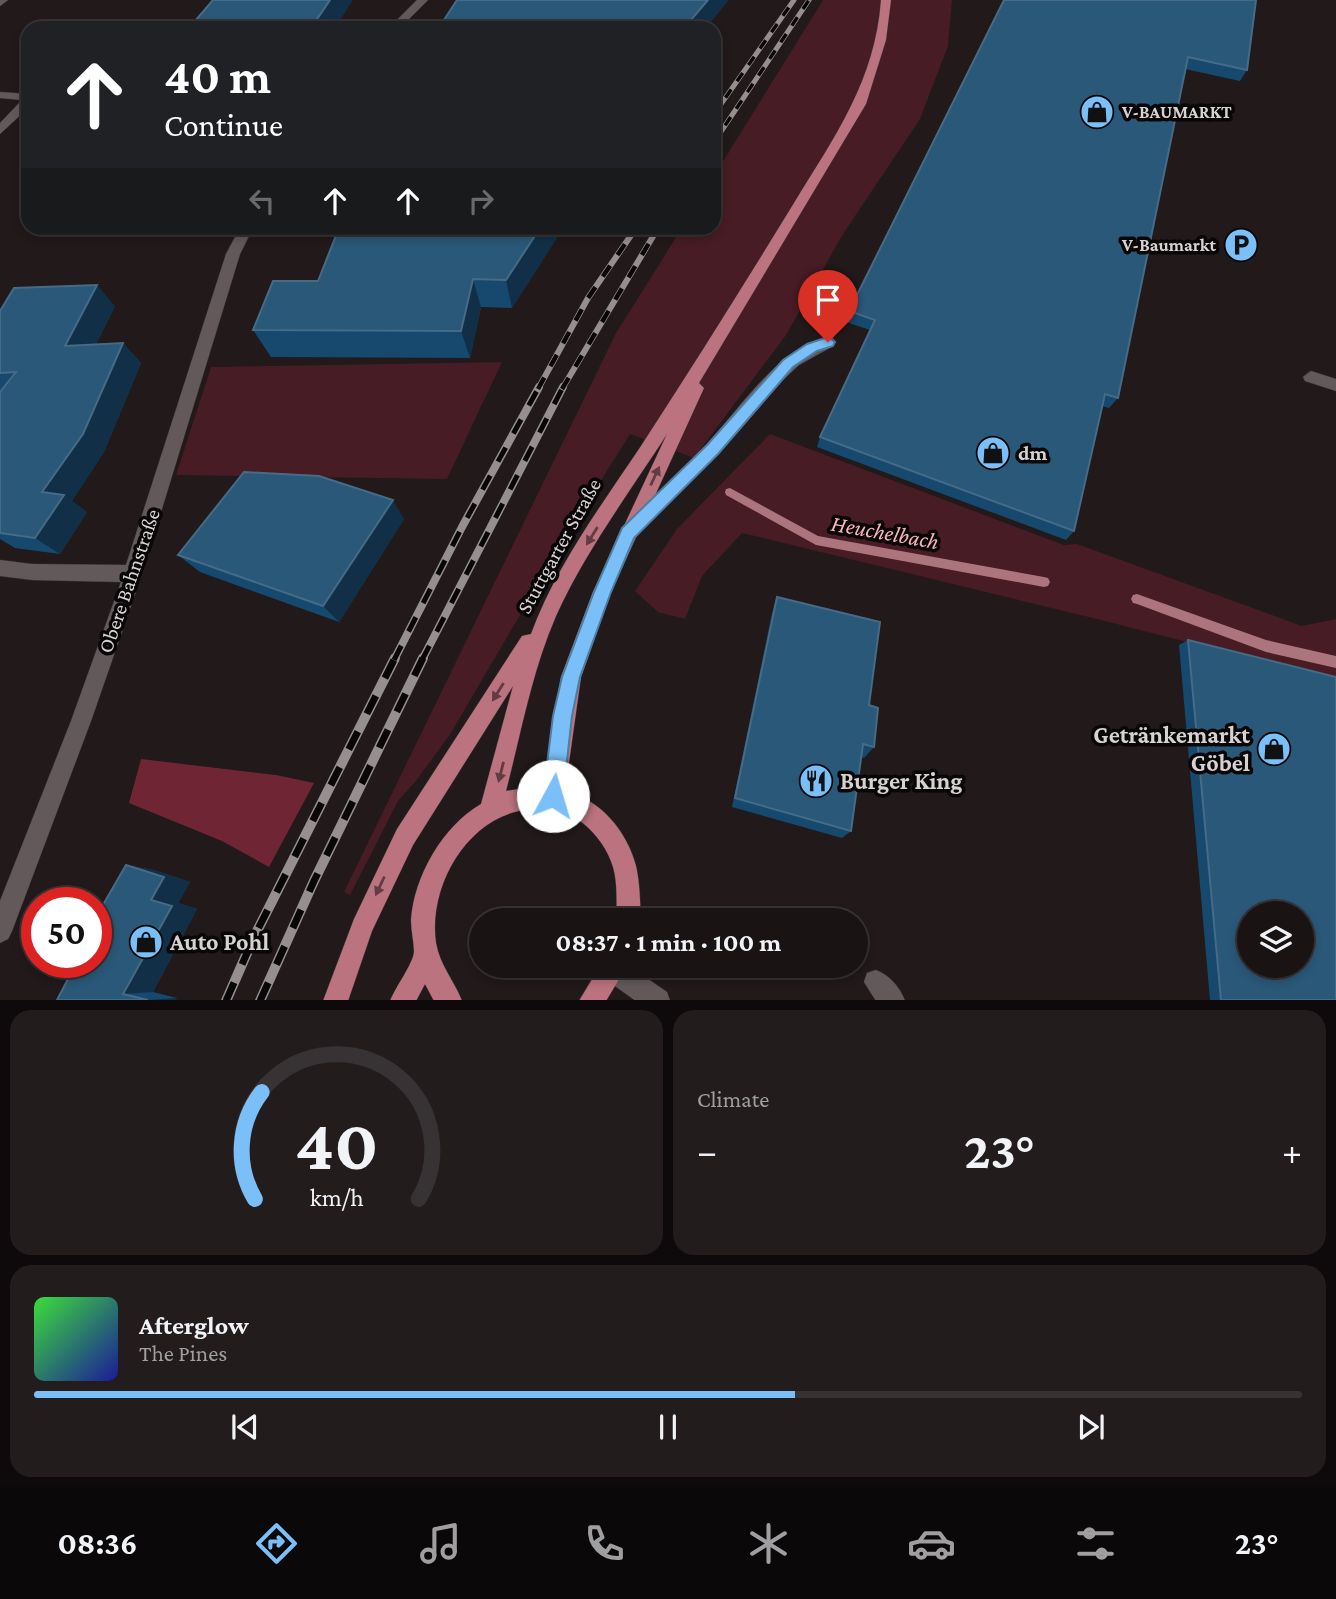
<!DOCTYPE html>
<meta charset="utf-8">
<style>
:root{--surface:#191314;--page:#221c1d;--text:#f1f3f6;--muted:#9f9ea0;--line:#373234;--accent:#7abff8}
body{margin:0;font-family:"Crimson Pro",serif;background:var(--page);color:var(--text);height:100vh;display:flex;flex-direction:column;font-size:26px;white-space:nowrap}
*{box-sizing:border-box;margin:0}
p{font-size:23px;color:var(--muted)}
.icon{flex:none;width:38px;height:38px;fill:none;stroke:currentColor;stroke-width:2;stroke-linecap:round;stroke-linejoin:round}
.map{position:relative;height:1000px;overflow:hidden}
.side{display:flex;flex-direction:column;gap:10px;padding:10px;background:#0e0a0b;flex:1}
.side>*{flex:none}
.hud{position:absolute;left:21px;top:21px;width:700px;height:214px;border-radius:21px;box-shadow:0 4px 10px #0003,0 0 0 2px var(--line);background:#202124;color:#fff;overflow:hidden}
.tools{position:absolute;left:1237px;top:901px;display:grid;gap:14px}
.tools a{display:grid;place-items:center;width:77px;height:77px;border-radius:50%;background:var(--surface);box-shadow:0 4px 10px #0003,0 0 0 2px var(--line);font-size:35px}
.speed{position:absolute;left:21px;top:887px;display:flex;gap:14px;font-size:35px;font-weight:700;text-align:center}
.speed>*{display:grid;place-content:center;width:91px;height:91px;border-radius:50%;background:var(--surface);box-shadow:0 4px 10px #0003,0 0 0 2px var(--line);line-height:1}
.speed .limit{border:10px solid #d22;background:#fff;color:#111}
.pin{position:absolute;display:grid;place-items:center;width:60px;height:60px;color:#fff;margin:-72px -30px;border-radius:50% 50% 50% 0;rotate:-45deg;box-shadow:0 0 7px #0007}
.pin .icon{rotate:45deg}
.me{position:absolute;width:77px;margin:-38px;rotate:6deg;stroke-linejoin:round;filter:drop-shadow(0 0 5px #0008)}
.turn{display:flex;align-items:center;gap:24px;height:147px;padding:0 28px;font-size:32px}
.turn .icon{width:91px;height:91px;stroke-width:2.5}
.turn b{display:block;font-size:49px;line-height:60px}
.lanes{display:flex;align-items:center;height:66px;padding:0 28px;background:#0003;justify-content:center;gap:35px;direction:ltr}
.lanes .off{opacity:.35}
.big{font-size:52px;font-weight:700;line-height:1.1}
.side .widget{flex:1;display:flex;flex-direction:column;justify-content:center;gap:10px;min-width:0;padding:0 24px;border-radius:21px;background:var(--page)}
.side .dial{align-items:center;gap:0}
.dial svg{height:182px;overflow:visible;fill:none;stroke:var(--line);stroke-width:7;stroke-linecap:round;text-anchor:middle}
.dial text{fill:var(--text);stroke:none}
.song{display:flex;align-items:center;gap:21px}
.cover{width:84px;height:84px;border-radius:10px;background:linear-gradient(135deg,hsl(120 70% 55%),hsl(240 70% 35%))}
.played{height:7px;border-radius:4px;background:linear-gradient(90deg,var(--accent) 60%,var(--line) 60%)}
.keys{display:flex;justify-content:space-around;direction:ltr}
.heat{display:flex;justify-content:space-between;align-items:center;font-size:38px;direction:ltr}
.side .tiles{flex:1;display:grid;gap:10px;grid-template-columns:1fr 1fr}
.widget:last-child{grid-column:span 2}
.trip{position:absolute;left:469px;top:908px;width:399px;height:70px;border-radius:35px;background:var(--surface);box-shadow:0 4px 10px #0003,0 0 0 2px var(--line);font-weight:700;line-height:70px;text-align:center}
.tabs{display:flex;height:112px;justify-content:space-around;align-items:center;background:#0a0808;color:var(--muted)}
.tabs .icon{width:49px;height:49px}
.tabs .selected{color:var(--accent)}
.tabs b{font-size:32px;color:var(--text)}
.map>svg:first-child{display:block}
.green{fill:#471c24}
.forest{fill:#702535}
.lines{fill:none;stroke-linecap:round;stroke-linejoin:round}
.stream{fill:#ac747d;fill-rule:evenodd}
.minor-casing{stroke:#3b3636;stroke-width:1}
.major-casing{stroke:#3b3636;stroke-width:1}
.minor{fill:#63595a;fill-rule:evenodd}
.major{fill:#bb737f;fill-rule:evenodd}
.rail-far3-casing{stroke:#968f90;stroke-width:5}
.rail-far2-casing{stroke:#968f90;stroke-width:6}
.rail-far1-casing{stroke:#968f90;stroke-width:8}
.rail-casing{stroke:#968f90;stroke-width:10}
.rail-far3{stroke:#080606;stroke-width:3.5;stroke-dasharray:10;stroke-linecap:butt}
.rail-far2{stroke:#080606;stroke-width:4.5;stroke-dasharray:13;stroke-linecap:butt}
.rail-far1{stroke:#080606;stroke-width:5;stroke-dasharray:16;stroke-linecap:butt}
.rail{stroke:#080606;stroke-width:7;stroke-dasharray:20;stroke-linecap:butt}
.wall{fill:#16496d}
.shaded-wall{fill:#113047}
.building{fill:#2a5878;stroke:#456b86;stroke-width:2;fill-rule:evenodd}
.oneway{fill:#623c42}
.route{fill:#7abff8;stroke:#4f7ca1;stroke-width:2}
.labels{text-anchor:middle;stroke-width:7;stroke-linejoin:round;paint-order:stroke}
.far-poi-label{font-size:18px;font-weight:bold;fill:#d7d1d2;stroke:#080606;text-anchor:start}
.poi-label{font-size:21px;font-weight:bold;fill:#d7d1d2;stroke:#080606;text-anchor:start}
.street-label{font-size:21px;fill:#d7d1d2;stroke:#080606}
.water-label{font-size:23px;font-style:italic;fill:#f7b1ba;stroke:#080606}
.near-poi-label{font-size:24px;font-weight:bold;fill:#d7d1d2;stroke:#080606;text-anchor:start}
</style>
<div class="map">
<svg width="1336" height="1001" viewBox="0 0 1336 1001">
<rect width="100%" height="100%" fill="#21191a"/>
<!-- green -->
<path class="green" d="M 823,0 L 952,0 L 948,46 L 920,119 L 843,234 L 786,335 L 694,458 L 630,434 L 562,543 L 451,733 L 416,781 L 398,801 L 350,895 L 344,892 L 616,333 L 682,228 L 714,228 L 714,176 Z
M 502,362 L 447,479 L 176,475 L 211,367 Z
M 770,434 L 1064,545 L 1077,544 L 1302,626 L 1336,619 L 1336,680 L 1097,619 L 742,533 L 702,576 L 685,619 L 658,612 L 635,591 L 677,529 Z"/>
<!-- forest -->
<path class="forest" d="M 141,759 L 276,775 L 314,783 L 269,867 L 222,841 L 129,803 Z"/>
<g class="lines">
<!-- stream -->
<path class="stream" d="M 730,488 L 818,536 L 1044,577 L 1048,578 L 1050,582 L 1048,586 L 1044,587 L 816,545 L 726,495 L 725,492 L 726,489 Z
M 1137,594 L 1266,640 L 1336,656 L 1336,668 L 1266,652 L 1137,604 L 1133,603 L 1131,599 L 1133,595 Z"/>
<defs>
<path id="minor" d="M 0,0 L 8,0 L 0,6 Z
M 417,0 L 428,0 L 400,28 L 389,28 Z
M 0,92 L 28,94 L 28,108 L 0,134 L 0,123 L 22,100 L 0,98 Z
M 240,228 L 253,228 L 240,254 L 142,574 L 91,721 L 12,931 L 8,939 L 0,943 L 0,901 L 71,721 L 121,582 L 32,580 L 0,576 L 0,560 L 32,564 L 126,565 L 226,254 Z
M 828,336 L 833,338 L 836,342 L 833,346 L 799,365 L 784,379 L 717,456 L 636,537 L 630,539 L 624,537 L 621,531 L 624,525 C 651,499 679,474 705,446 C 742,407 773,353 828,336 Z
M 1311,371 L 1336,379 L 1336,391 L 1305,381 L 1303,377 Z
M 603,966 L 629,966 L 667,992 L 670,1001 L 636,1001 L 605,979 L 602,970 Z
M 876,970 C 889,975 900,987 905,1001 L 876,1001 L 864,982 L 867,973 Z"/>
<path id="major" d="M 881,0 L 891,0 L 886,40 L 866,104 L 699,383 L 704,388 L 611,592 L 581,677 L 565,791 C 600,799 627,831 636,866 C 640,883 640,903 641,920 L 617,920 C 616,904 618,884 613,867 C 608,850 597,835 584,824 C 566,810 547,806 524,810 C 466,819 428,887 436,943 C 440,966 454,980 462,1001 L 434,1001 L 425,984 L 416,1001 L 390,1001 C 395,988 413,964 414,952 C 414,942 411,931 411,920 C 414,876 443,826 481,804 L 513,686 L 413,845 L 372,931 L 348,1001 L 323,1001 L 354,919 L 397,829 L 522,636 L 531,634 C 556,566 601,506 641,446 C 693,366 744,285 794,203 C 835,136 875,81 881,0 ZM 667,434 L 593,592 L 561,677 L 543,785 L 506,791 C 521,733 532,671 556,616 C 585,552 629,493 667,434 Z
M 600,966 L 627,966 L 606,1001 L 579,1001 Z"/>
</defs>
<!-- minor casing -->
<use href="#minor" class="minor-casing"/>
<!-- major casing -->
<use href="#major" class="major-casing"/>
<!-- minor -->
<use href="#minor" class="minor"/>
<!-- major -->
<use href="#major" class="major"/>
<defs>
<path id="rail-far3" d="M 714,114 L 794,0
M 714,142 L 809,0"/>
<path id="rail-far2" d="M 538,389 L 588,298 L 636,228
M 562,389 L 658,228"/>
<path id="rail-far1" d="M 394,660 L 462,527 L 539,387
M 422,660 L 563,387"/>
<path id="rail" d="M 226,1001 L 254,937 L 395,658
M 260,1001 L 314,881 L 423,658"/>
</defs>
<!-- rail-far3 casing -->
<use href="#rail-far3" class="rail-far3-casing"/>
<!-- rail-far2 casing -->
<use href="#rail-far2" class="rail-far2-casing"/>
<!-- rail-far1 casing -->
<use href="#rail-far1" class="rail-far1-casing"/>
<!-- rail casing -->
<use href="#rail" class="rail-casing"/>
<!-- rail-far3 -->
<use href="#rail-far3" class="rail-far3"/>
<!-- rail-far2 -->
<use href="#rail-far2" class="rail-far2"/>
<!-- rail-far1 -->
<use href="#rail-far1" class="rail-far1"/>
<!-- rail -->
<use href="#rail" class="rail"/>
</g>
<!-- wall -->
<path class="wall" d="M 1004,0 L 1247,70 L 1240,81 L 1185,69 L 1118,398 L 1109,408 L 1102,406 L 1074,531 L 1066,540 L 817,447 L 820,437 L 870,330 L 846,322 L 849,311 Z
M 339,228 L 563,228 L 512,308 L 481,307 L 470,358 L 271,357 L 253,330 L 318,281 Z
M 115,306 L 96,344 L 123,343 L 141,363 L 104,452 L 72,501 L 87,512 L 60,554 L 15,548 L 0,539 L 0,311 Z
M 404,519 L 339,622 L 200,572 L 178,555 Z
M 777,597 L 869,705 L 874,747 L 864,758 L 861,757 L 851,831 L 842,838 L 732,807 L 772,613 Z
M 1188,640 L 1336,1000 L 1210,1000 L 1179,645 Z
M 126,865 L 154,870 L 190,882 L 178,903 L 197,909 L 153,992 L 177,998 L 175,1000 L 57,1000 Z"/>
<!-- shaded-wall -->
<path class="shaded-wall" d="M 330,0 L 353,0 L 335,28 L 311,28 Z
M 708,0 L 729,0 L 706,28 L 684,28 Z
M 540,228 L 563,228 L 512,308 L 506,280 Z
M 473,279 L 481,307 L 470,358 L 461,331 Z
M 97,285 L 115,306 L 85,366 L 65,346 Z
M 123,343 L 141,363 L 104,452 L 72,501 L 87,512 L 60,554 L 35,538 L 42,492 Z
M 393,500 L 404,519 L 339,622 L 323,606 Z
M 126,865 L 154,870 L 190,882 L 178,903 L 197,909 L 153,992 L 123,994 L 151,900 Z
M 177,998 L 175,1000 L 148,1000 Z"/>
<!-- building -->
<path class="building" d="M 213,0 L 330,0 L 311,28 L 189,28 Z
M 457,0 L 708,0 L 684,28 L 398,28 L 402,23 L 440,26 Z
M 1004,0 L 1256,0 L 1247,70 L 1188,57 L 1118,398 L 1105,394 L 1074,531 L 820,437 L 875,320 L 849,311 Z
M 339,228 L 540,228 L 506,280 L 473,279 L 461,331 L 253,330 L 273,281 L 318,281 Z
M 97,285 L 65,346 L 123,343 L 83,434 L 42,492 L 64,495 L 35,538 L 0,533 L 0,392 L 16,372 L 0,373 L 0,311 L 14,288 Z
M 244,472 L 319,476 L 393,500 L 323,606 L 178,555 Z
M 777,597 L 880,622 L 869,705 L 878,708 L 874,747 L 863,744 L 851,831 L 735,798 Z
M 1188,640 L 1336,677 L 1336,1000 L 1221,1000 ZM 1250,914 L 1302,914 L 1302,966 L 1250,966 Z
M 126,865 L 164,877 L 151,900 L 172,906 L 123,994 L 148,1000 L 57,1000 L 69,977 L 62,975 L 69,962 L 96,962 L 96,917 Z"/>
<!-- one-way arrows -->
<defs><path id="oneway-solid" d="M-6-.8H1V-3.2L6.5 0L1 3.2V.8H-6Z" transform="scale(1.75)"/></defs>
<g class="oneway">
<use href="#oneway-solid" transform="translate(655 476) rotate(-65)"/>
<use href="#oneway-solid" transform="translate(592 536) rotate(122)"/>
<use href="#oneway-solid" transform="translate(498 692) rotate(122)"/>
<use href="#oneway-solid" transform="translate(501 772) rotate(104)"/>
<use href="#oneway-solid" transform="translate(380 886) rotate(115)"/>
</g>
<!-- route -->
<path class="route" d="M 828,337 L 835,342 L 833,346 L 817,351 L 793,367 L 718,454 L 634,538 L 611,592 L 580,677 L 572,716 L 563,796 L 560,803 L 553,806 L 546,803 L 543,796 L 553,716 L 562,677 L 594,592 L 622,528 L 707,445 L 783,360 L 807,344 Z"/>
<!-- icons -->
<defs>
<symbol id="shop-disc" viewBox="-11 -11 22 22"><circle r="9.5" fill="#7abff8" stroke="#080606"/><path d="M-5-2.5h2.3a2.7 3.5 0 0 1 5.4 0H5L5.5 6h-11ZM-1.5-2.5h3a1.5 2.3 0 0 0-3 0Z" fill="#111"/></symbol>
<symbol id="parking-disc" viewBox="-11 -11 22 22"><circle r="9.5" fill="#7abff8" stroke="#080606"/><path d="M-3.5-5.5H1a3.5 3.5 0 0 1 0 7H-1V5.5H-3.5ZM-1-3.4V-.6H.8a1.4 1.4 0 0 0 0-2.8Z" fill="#111"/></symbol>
<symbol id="restaurant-disc" viewBox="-11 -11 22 22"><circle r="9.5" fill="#7abff8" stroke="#080606"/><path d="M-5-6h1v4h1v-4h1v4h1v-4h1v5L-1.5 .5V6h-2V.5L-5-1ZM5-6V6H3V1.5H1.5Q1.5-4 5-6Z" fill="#111"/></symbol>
</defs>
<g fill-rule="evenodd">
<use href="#shop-disc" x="1078" y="93" width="38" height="38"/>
<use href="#parking-disc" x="1222" y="226" width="38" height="38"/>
<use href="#shop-disc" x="974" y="434" width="38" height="38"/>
<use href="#shop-disc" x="1255" y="730" width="38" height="38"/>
<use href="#restaurant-disc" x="797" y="762" width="38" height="38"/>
<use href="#shop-disc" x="127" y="923" width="38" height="38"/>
</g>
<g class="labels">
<!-- far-poi labels -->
<g class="far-poi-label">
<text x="1122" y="118">V-BAUMARKT</text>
<text x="1216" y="251" text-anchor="end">V-Baumarkt</text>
</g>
<!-- poi labels -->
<g class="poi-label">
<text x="1018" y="460">dm</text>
</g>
<!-- street labels -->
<g class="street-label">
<text transform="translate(559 546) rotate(-61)" y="7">Stuttgarter Straße</text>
<text transform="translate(129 581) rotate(-71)" y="7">Obere Bahnstraße</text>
</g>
<!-- water labels -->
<g class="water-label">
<text transform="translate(885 532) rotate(10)" y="8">Heuchelbach</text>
</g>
<!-- near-poi labels -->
<g class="near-poi-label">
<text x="1250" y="743" text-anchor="end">Getränkemarkt<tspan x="1250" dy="28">Göbel</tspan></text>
<text x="840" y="789">Burger King</text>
<text x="170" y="950">Auto Pohl</text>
</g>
</g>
</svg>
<div class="tools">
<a><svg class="icon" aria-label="layers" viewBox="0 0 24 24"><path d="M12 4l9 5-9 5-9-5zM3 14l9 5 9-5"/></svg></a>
</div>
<div class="speed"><div class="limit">50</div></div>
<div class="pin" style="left:828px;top:342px;background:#d93025"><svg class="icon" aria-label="arrive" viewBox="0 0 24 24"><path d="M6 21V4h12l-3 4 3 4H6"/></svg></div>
<svg class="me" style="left:553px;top:796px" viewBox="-20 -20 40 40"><circle r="19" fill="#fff"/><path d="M0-13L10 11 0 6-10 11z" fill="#7abff8"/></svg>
<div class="trip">08:37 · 1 min · 100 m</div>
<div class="hud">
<div class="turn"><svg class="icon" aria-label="ahead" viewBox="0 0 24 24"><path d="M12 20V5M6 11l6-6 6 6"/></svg><div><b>40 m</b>Continue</div></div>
<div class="lanes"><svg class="icon off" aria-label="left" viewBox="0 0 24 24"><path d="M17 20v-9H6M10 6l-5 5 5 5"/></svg><svg class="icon" aria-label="ahead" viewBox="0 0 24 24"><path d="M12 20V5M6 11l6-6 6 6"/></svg><svg class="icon" aria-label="ahead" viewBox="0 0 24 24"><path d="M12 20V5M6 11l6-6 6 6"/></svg><svg class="icon off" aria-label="right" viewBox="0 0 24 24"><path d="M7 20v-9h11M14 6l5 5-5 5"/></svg></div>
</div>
</div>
<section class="side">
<div class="tiles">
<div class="widget dial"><svg viewBox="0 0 100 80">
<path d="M14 69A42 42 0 1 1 86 69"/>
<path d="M14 69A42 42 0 0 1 17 22" stroke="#7abff8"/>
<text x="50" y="56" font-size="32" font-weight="700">40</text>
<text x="50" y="72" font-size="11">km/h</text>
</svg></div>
<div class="widget"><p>Climate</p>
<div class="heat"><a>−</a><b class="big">23°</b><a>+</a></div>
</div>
<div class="widget">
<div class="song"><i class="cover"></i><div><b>Afterglow</b><p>The Pines</p></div></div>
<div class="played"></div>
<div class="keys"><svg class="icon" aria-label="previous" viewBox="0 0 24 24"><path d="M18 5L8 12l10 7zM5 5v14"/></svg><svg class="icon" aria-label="pause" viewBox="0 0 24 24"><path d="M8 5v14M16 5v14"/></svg><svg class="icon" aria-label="next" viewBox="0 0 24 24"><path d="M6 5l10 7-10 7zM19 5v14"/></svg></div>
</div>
</div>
</section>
<nav class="tabs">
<b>08:36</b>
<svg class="icon selected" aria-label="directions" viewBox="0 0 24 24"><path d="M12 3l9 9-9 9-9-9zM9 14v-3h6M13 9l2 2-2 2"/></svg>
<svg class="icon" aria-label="music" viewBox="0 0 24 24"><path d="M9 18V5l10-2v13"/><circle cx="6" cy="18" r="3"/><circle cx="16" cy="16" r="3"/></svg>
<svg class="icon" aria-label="phone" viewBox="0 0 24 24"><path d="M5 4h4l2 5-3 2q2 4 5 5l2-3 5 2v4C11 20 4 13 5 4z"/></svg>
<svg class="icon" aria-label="climate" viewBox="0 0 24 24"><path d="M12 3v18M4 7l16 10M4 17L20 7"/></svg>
<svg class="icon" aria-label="car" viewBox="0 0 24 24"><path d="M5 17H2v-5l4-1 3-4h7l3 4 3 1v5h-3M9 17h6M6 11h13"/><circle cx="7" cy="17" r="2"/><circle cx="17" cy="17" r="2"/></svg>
<svg class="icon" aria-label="filters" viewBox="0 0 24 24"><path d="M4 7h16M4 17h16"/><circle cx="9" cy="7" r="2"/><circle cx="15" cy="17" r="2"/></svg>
<b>23°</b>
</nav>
